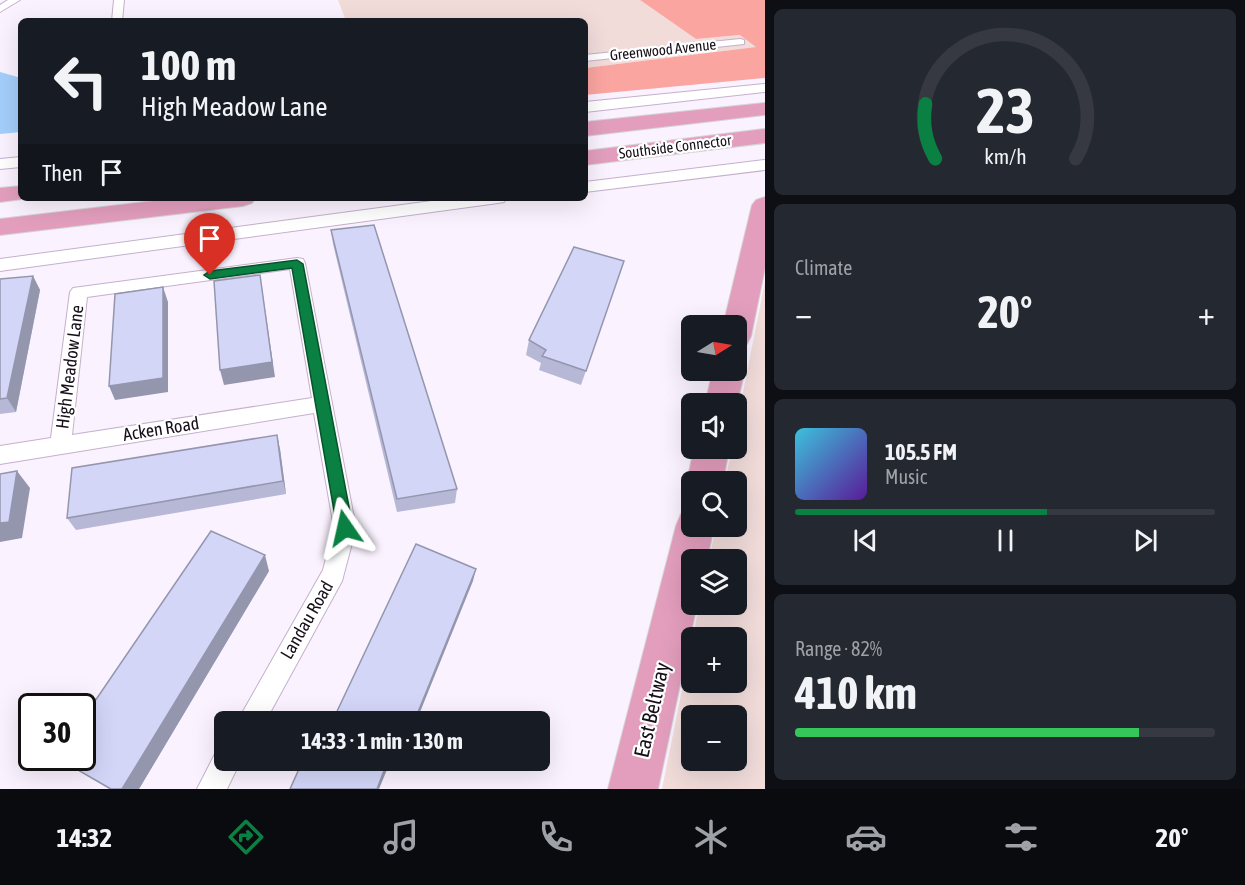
<!DOCTYPE html>
<meta charset="utf-8">
<style>
:root{--surface:#171b24;--page:#242831;--text:#f1f3f6;--muted:#9ea1a6;--line:#363941;--accent:#0b8043}
body{margin:0;font-family:"Asap Condensed",sans-serif;background:var(--page);color:var(--text);height:100vh;display:flex;flex-direction:column;font-size:22px;white-space:nowrap}
*{box-sizing:border-box;margin:0}
p{font-size:20px;color:var(--muted)}
.icon{flex:none;width:33px;height:33px;fill:none;stroke:currentColor;stroke-width:2;stroke-linecap:round;stroke-linejoin:round}
.map{position:relative;flex:1;overflow:hidden}
.drawer{display:flex;flex-direction:column;gap:9px;padding:9px;background:#0d0f14;width:480px}
.drawer>*{flex:none}
.hud{position:absolute;left:18px;top:18px;width:570px;height:183px;border-radius:9px;box-shadow:0 6px 24px #0002;background:#171b24;color:var(--text);overflow:hidden}
.needle{width:39px;rotate:79deg}
.buttons{position:absolute;left:681px;top:315px;display:grid;gap:12px}
.buttons a{display:grid;place-items:center;width:66px;height:66px;border-radius:9px;background:var(--surface);box-shadow:0 6px 24px #0002;font-size:30px}
.speed{position:absolute;left:18px;top:693px;display:flex;gap:12px;font-size:30px;font-weight:700;text-align:center}
.speed>*{display:grid;place-content:center;width:78px;height:78px;border-radius:50%;background:var(--surface);box-shadow:0 6px 24px #0002;line-height:1}
.speed .limit{border:3px solid #111;border-radius:9px;background:#fff;color:#111}
.pin{position:absolute;display:grid;place-items:center;width:51px;height:51px;color:#fff;margin:-62px -26px;border-radius:50% 50% 50% 0;rotate:-45deg;box-shadow:0 0 6px #0007}
.pin .icon{rotate:45deg}
.me{position:absolute;width:66px;margin:-33px;rotate:349deg;stroke-linejoin:round;filter:drop-shadow(0 0 4px #0008)}
.turn{display:flex;align-items:center;gap:21px;height:126px;padding:0 24px;font-size:27px}
.turn .icon{width:78px;height:78px;stroke-width:2.5}
.turn b{display:block;font-size:42px;line-height:51px}
.then{display:flex;align-items:center;height:57px;padding:0 24px;background:#0003;gap:12px;font-size:22px}
.big{font-size:45px;font-weight:700;line-height:1.1}
.drawer .card{flex:1;display:flex;flex-direction:column;justify-content:center;gap:9px;min-width:0;padding:0 21px;border-radius:9px;background:var(--page)}
.drawer .dial{align-items:center;gap:0}
.dial svg{height:156px;overflow:visible;fill:none;stroke:var(--line);stroke-width:7;stroke-linecap:round;text-anchor:middle}
.dial text{fill:var(--text);stroke:none}
.song{display:flex;align-items:center;gap:18px}
.cover{width:72px;height:72px;border-radius:9px;background:linear-gradient(135deg,hsl(190 70% 55%),hsl(270 70% 35%))}
.played{height:6px;border-radius:3px;background:linear-gradient(90deg,var(--accent) 60%,var(--line) 60%)}
.keys{display:flex;justify-content:space-around;direction:ltr}
.heat{display:flex;justify-content:space-between;align-items:center;font-size:33px;direction:ltr}
.charge{height:9px;border-radius:4px;background:linear-gradient(90deg,#34c759 82%,var(--line) 0)}
.trip{position:absolute;left:214px;top:711px;width:336px;height:60px;border-radius:9px;background:var(--surface);box-shadow:0 6px 24px #0002;font-weight:700;line-height:60px;text-align:center}
.dock{display:flex;height:96px;justify-content:space-around;align-items:center;background:#090b0e;color:var(--muted)}
.dock .icon{width:42px;height:42px}
.dock .current{color:var(--accent)}
.dock b{font-size:27px;color:var(--text)}
main{display:flex;flex:1;min-height:0}
.map>svg:first-child{display:block}
.green{fill:#f1dcda;fill-rule:evenodd}
.forest{fill:#fba5a1}
.water{fill:#a4cefa}
.lines{fill:none;stroke-linecap:round;stroke-linejoin:round}
.minor-casing{stroke:#c5b0cd;stroke-width:2}
.tertiary-casing{stroke:#c5b0cd;stroke-width:2}
.motorway-casing{stroke:#d5d4d6;stroke-width:2}
.minor{fill:#fff;fill-rule:evenodd}
.tertiary{fill:#fff;fill-rule:evenodd}
.motorway{fill:#e39ebe;fill-rule:evenodd}
.wall{fill:#b6b8d5}
.shaded-wall{fill:#9496ae}
.building{fill:#d4d6f8;stroke:#9496ae;stroke-width:1.5}
.route{fill:#0b8043;stroke:#07532c;stroke-width:1.5}
.labels{text-anchor:middle;stroke-width:4.5;stroke-linejoin:round;paint-order:stroke}
.far-street-label{font-size:15px;fill:#160f19;stroke:#fff}
.street-label{font-size:18px;fill:#160f19;stroke:#fff}
.near-street-label{font-size:21px;fill:#160f19;stroke:#fff}
</style>
<main>
<div class="map">
<svg width="765" height="789" viewBox="0 0 765 789">
<rect width="100%" height="100%" fill="#faf2fe"/>
<!-- green -->
<path class="green" d="M 338,0 L 640,0 L 696,39 L 741,35 L 757,47 L 585,68 L 585,21 L 346,21 Z
M 765,281 L 765,789 L 662,789 L 691,645 L 692,682 L 736,682 L 736,638 L 693,637 L 699,605 L 736,604 L 736,560 L 709,559 L 716,527 L 736,526 L 736,482 L 725,481 L 732,449 L 736,448 L 737,423 ZM 692,716 L 736,716 L 736,760 L 692,760 Z"/>
<!-- forest -->
<path class="forest" d="M 640,0 L 765,0 L 765,78 L 585,95 L 585,68 L 756,47 L 740,35 L 696,39 Z"/>
<!-- water -->
<path class="water" d="M 0,72 L 21,78 L 21,132 L 0,134 Z"/>
<g class="lines">
<defs>
<path id="minor" d="M 8,0 L 20,0 L 0,12 L 0,5 Z
M 114,0 L 124,0 L 122,21 L 112,21 Z
M 740,39 L 744,40 L 744,44 L 585,61 L 585,55 Z
M 297,258 L 303,259 L 305,263 L 356,528 L 342,581 L 265,722 L 237,722 L 323,570 L 334,528 L 314,413 L 0,464 L 0,446 L 51,438 L 70,292 L 73,288 ZM 290,269 L 312,398 L 72,435 L 87,297 Z
M 225,747 L 225,760 L 241,760 L 227,789 L 197,789 L 217,750 Z"/>
<path id="tertiary" d="M 765,84 L 765,92 L 585,112 L 585,102 Z
M 21,157 L 21,167 L 0,169 L 0,159 Z
M 765,160 L 765,170 L 585,192 L 585,182 Z
M 454,198 L 507,198 L 504,202 L 498,203 L 0,271 L 0,259 Z"/>
<path id="motorway" d="M 765,103 L 765,115 L 585,136 L 585,122 Z
M 765,129 L 765,143 L 585,165 L 585,151 Z
M 21,186 L 21,198 L 30,198 L 0,202 L 0,188 Z
M 765,197 L 765,268 L 751,336 L 747,344 L 736,347 L 736,326 L 723,326 L 752,205 L 756,200 Z
M 179,198 L 256,198 L 252,203 L 243,206 L 0,235 L 0,219 Z
M 736,360 L 740,362 L 745,370 L 736,408 L 736,404 L 705,404 L 713,370 L 736,370 Z
M 694,448 L 729,448 L 723,482 L 692,482 L 692,492 L 687,482 Z
M 692,510 L 692,526 L 714,526 L 707,560 L 692,560 L 692,604 L 697,604 L 658,789 L 608,789 L 676,526 L 681,514 Z"/>
</defs>
<!-- minor casing -->
<use href="#minor" class="minor-casing"/>
<!-- tertiary casing -->
<use href="#tertiary" class="tertiary-casing"/>
<!-- motorway casing -->
<use href="#motorway" class="motorway-casing"/>
<!-- minor -->
<use href="#minor" class="minor"/>
<!-- tertiary -->
<use href="#tertiary" class="tertiary"/>
<!-- motorway -->
<use href="#motorway" class="motorway"/>
</g>
<!-- wall -->
<path class="wall" d="M 331,230 L 457,489 L 455,503 L 397,512 L 333,244 Z
M 624,261 L 581,385 L 539,370 L 541,363 L 526,355 L 529,340 Z
M 33,276 L 40,290 L 16,412 L 0,414 L 0,279 Z
M 280,449 L 286,494 L 76,530 L 67,518 Z
M 269,571 L 139,789 L 109,789 L 57,758 Z"/>
<!-- shaded-wall -->
<path class="shaded-wall" d="M 260,275 L 275,377 L 224,385 L 220,370 Z
M 33,276 L 40,290 L 16,412 L 7,398 Z
M 163,287 L 168,302 L 168,392 L 115,400 L 109,386 Z
M 277,435 L 280,449 L 286,494 L 283,481 Z
M 17,471 L 30,488 L 22,538 L 0,542 L 0,523 Z
M 265,555 L 269,571 L 139,789 L 122,789 Z
M 476,569 L 473,581 L 416,722 L 414,722 Z
M 388,760 L 391,760 L 379,789 L 377,789 Z"/>
<!-- building -->
<path class="building" d="M 374,225 L 457,489 L 397,499 L 331,230 Z
M 574,247 L 624,261 L 586,371 L 542,356 L 546,350 L 529,340 Z
M 260,275 L 272,362 L 220,370 L 214,281 Z
M 33,276 L 7,398 L 0,399 L 0,279 Z
M 163,287 L 163,378 L 109,386 L 115,294 Z
M 277,435 L 283,481 L 67,518 L 72,468 Z
M 17,471 L 9,522 L 0,523 L 0,474 Z
M 211,531 L 265,555 L 122,789 L 111,789 L 57,758 L 82,758 L 82,720 Z
M 416,544 L 476,569 L 414,722 L 332,722 Z
M 303,760 L 388,760 L 377,789 L 290,789 Z"/>
<!-- route -->
<path class="route" d="M 297,260 L 303,264 L 353,528 L 350,533 L 345,535 L 339,533 L 337,528 L 292,268 L 210,279 L 204,275 L 210,271 Z"/>
<g class="labels">
<!-- far-street labels -->
<g class="far-street-label">
<text transform="translate(663 50) rotate(-6)" y="5">Greenwood Avenue</text>
<text transform="translate(675 147) rotate(-7)" y="5">Southside Connector</text>
</g>
<!-- street labels -->
<g class="street-label">
<text transform="translate(70 367) rotate(-83)" y="6">High Meadow Lane</text>
<text transform="translate(161 429) rotate(-9)" y="6">Acken Road</text>
<text transform="translate(307 620) rotate(-60)" y="6">Landau Road</text>
</g>
<!-- near-street labels -->
<g class="near-street-label">
<text transform="translate(652 710) rotate(-77)" y="7">East Beltway</text>
</g>
</g>
</svg>
<div class="buttons">
<a><svg class="needle" viewBox="-14 -14 28 28"><path d="M0-13l5 13h-10z" fill="#e53935"/><path d="M0 13l5-13h-10z" fill="#9ea1a6"/></svg></a>
<a><svg class="icon" aria-label="sound" viewBox="0 0 24 24"><path d="M4 9h4l5-4v14l-5-4H4zM17 9q2 3 0 6"/></svg></a>
<a><svg class="icon" aria-label="search" viewBox="0 0 24 24"><circle cx="10" cy="10" r="6"/><path d="M15 15l6 6"/></svg></a>
<a><svg class="icon" aria-label="layers" viewBox="0 0 24 24"><path d="M12 4l9 5-9 5-9-5zM3 14l9 5 9-5"/></svg></a>
<a>+</a>
<a>−</a>
</div>
<div class="speed"><div class="limit">30</div></div>
<div class="pin" style="left:210px;top:275px;background:#d93025"><svg class="icon" aria-label="arrive" viewBox="0 0 24 24"><path d="M6 21V4h12l-3 4 3 4H6"/></svg></div>
<svg class="me" style="left:345px;top:528px" viewBox="-20 -20 40 40"><path d="M0-17L14 15 0 8-14 15z" fill="#0b8043" stroke="#fff" stroke-width="4"/></svg>
<div class="trip">14:33 · 1 min · 130 m</div>
<div class="hud">
<div class="turn"><svg class="icon" aria-label="left" viewBox="0 0 24 24"><path d="M17 20v-9H6M10 6l-5 5 5 5"/></svg><div><b>100 m</b>High Meadow Lane</div></div>
<div class="then">Then<svg class="icon" aria-label="arrive" viewBox="0 0 24 24"><path d="M6 21V4h12l-3 4 3 4H6"/></svg></div>
</div>
</div>
<section class="drawer">
<div class="card dial"><svg viewBox="0 0 100 80">
<path d="M14 69A42 42 0 1 1 86 69"/>
<path d="M14 69A42 42 0 0 1 9 41" stroke="#0b8043"/>
<text x="50" y="56" font-size="32" font-weight="700">23</text>
<text x="50" y="72" font-size="11">km/h</text>
</svg></div>
<div class="card"><p>Climate</p>
<div class="heat"><a>−</a><b class="big">20°</b><a>+</a></div>
</div>
<div class="card">
<div class="song"><i class="cover"></i><div><b>105.5 FM</b><p>Music</p></div></div>
<div class="played"></div>
<div class="keys"><svg class="icon" aria-label="previous" viewBox="0 0 24 24"><path d="M18 5L8 12l10 7zM5 5v14"/></svg><svg class="icon" aria-label="pause" viewBox="0 0 24 24"><path d="M8 5v14M16 5v14"/></svg><svg class="icon" aria-label="next" viewBox="0 0 24 24"><path d="M6 5l10 7-10 7zM19 5v14"/></svg></div>
</div>
<div class="card"><p>Range · 82%</p><b class="big">410 km</b><div class="charge"></div></div>
</section>
</main>
<nav class="dock">
<b>14:32</b>
<svg class="icon current" aria-label="directions" viewBox="0 0 24 24"><path d="M12 3l9 9-9 9-9-9zM9 14v-3h6M13 9l2 2-2 2"/></svg>
<svg class="icon" aria-label="music" viewBox="0 0 24 24"><path d="M9 18V5l10-2v13"/><circle cx="6" cy="18" r="3"/><circle cx="16" cy="16" r="3"/></svg>
<svg class="icon" aria-label="phone" viewBox="0 0 24 24"><path d="M5 4h4l2 5-3 2q2 4 5 5l2-3 5 2v4C11 20 4 13 5 4z"/></svg>
<svg class="icon" aria-label="climate" viewBox="0 0 24 24"><path d="M12 3v18M4 7l16 10M4 17L20 7"/></svg>
<svg class="icon" aria-label="car" viewBox="0 0 24 24"><path d="M5 17H2v-5l4-1 3-4h7l3 4 3 1v5h-3M9 17h6M6 11h13"/><circle cx="7" cy="17" r="2"/><circle cx="17" cy="17" r="2"/></svg>
<svg class="icon" aria-label="filters" viewBox="0 0 24 24"><path d="M4 7h16M4 17h16"/><circle cx="9" cy="7" r="2"/><circle cx="15" cy="17" r="2"/></svg>
<b>20°</b>
</nav>
